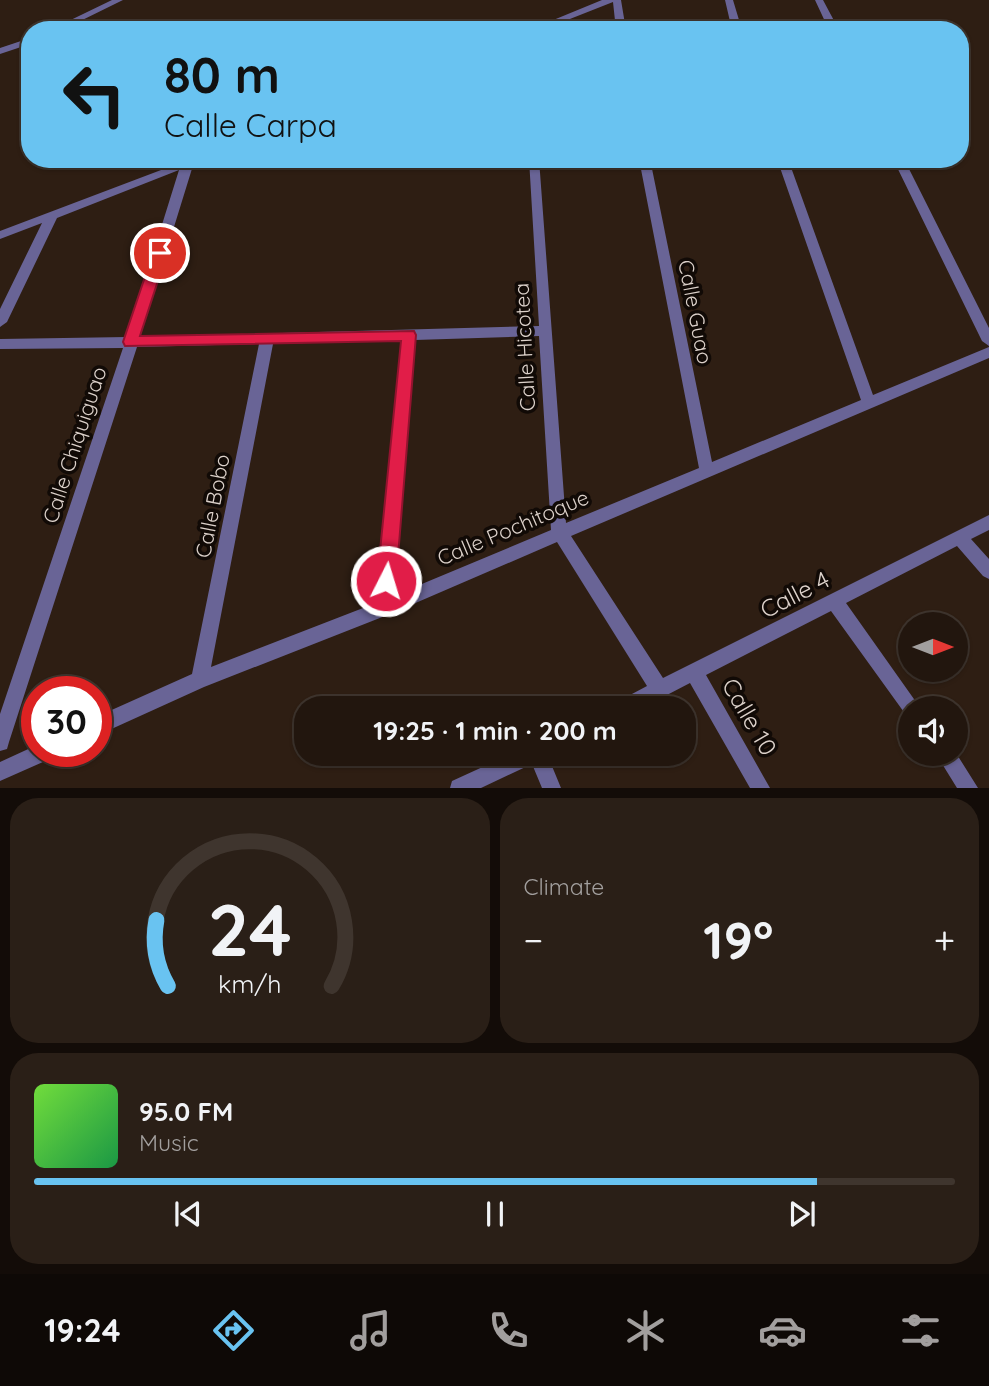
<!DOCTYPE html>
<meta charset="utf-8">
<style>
:root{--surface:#22160e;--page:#2a1f17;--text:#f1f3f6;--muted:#a29f9e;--line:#3f352e;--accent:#69c3f1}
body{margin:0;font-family:Quicksand,sans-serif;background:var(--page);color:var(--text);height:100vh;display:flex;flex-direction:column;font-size:26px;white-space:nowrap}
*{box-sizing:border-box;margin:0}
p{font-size:23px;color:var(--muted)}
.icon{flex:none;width:38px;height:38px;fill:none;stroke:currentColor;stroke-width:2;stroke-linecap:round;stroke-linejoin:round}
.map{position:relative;height:788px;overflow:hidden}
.drawer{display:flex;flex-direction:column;gap:10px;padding:10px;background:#130c08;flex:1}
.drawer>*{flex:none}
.top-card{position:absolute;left:21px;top:21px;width:948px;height:147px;border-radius:28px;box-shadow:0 2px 5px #0004,0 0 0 2px var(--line);background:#69c3f1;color:#111;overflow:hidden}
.needle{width:46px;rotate:90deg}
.controls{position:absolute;left:898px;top:612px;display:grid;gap:14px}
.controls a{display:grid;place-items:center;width:70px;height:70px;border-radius:50%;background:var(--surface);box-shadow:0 2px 5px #0004,0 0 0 2px var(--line);font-size:35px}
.speed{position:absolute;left:21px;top:676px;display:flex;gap:14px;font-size:35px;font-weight:700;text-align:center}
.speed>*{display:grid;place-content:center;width:91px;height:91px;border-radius:50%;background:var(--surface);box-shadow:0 2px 5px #0004,0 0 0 2px var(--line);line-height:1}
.speed .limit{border:10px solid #d22;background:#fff;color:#111}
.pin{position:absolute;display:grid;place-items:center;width:60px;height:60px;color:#fff;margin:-30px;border:4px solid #fff;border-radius:50%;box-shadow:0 2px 7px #0007}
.me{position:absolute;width:77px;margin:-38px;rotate:5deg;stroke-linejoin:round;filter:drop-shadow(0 0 5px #0008)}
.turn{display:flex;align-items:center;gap:24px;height:147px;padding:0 28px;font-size:32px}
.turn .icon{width:91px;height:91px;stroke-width:2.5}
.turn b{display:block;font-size:49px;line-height:60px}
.big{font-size:52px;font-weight:700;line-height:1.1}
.drawer .card{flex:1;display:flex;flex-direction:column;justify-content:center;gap:10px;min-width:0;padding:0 24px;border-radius:28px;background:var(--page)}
.drawer .dial{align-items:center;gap:0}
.dial svg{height:182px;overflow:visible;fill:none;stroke:var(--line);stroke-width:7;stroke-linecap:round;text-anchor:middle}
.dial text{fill:var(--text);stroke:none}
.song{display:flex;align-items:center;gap:21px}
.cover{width:84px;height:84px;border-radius:10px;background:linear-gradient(135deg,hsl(100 70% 55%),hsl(140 70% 35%))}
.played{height:7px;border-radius:4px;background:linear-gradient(90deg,var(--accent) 85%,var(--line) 85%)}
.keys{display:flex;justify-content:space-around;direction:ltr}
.heat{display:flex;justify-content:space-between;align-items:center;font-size:38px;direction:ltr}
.drawer .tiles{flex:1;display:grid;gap:10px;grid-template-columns:1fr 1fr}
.card:last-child{grid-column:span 2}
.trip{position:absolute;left:294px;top:696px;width:402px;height:70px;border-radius:28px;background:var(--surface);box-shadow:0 2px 5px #0004,0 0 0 2px var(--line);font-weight:700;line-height:70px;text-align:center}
.dock{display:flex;height:112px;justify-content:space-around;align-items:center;background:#0e0906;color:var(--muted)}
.dock .icon{width:49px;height:49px}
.dock .on{color:var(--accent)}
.dock b{font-size:32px;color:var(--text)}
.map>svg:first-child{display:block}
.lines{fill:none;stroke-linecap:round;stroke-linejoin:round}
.street{fill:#696496;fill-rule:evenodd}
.route{fill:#e11d48;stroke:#92132f;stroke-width:2}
.labels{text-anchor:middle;stroke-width:7;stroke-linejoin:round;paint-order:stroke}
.street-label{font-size:21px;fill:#dcd1ca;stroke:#110a06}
.near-street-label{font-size:24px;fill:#dcd1ca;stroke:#110a06}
</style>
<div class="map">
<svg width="989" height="788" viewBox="0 0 989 788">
<rect width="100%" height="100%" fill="#2e1e13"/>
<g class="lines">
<!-- street -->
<path class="street" d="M 112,0 L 123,0 L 62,30 L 50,30 Z
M 602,0 L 621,0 L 626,30 L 616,30 L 613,2 L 542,30 L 529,30 Z
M 725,0 L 733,0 L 742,30 L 732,30 Z
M 815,0 L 823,0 L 839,30 L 829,30 Z
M 30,38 L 30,44 L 0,54 L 0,48 Z
M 182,159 L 195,159 L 140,337 L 539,326 L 529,159 L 539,159 L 566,523 L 699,468 L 639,159 L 650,159 L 712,462 L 861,400 L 777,159 L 788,159 L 873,395 L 989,347 L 989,358 L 571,536 L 663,678 L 989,515 L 989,530 L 971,539 L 989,559 L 989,579 L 983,576 L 957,546 L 846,603 L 921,709 L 910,709 L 910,717 L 906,715 L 831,611 L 706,675 L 770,788 L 750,788 L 690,683 L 640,709 L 612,709 L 615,703 L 647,686 L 557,542 L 390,614 L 204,687 L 96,736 L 96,717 L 192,674 L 259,344 L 137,347 L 9,742 L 7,749 L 0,751 L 0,714 L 123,348 L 0,349 L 0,339 L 127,337 L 179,170 L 57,218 L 7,322 L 0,327 L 0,309 L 42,223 L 0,239 L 0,231 L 169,167 ZM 539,336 L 551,530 L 393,596 L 415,340 ZM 402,340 L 376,603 L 211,667 L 273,344 Z
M 893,159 L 904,159 L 989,328 L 989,346 L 982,341 Z
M 37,745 L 37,751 L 54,751 L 52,758 L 0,781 L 0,762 Z
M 956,753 L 978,788 L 957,788 L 936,754 Z
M 511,754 L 547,754 L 561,788 L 542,788 L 532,764 L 481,788 L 450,788 L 452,781 Z"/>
</g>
<!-- route -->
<path class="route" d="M 160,248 L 167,253 L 140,336 L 414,331 L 416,335 L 396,581 L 393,587 L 386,590 L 380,587 L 377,581 L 401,341 L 125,346 L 123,342 L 153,253 Z"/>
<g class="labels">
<!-- street labels -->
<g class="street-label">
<text transform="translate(695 312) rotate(79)" y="7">Calle Guao</text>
<text transform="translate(525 347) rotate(-93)" y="7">Calle Hicotea</text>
<text transform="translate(75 445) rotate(-72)" y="7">Calle Chiquiguao</text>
<text transform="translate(213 506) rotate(-79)" y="7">Calle Bobo</text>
<text transform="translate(513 528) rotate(-23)" y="7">Calle Pochitoque</text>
</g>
<!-- near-street labels -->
<g class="near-street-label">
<text transform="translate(795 595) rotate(-27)" y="8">Calle 4</text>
<text transform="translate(749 717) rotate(60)" y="8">Calle 10</text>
</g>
</g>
</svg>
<div class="controls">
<a><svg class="needle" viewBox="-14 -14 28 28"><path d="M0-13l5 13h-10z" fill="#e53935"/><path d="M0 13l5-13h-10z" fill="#a29f9e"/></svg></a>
<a><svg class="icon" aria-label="sound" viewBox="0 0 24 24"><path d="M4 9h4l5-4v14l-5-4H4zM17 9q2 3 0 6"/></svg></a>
</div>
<div class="speed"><div class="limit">30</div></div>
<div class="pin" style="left:160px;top:253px;background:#d93025"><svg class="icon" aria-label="arrive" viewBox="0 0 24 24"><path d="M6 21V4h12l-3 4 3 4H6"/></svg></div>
<svg class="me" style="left:386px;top:581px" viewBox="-20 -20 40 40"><circle r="17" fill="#e11d48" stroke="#fff" stroke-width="3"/><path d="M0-11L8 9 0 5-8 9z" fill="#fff"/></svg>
<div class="trip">19:25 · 1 min · 200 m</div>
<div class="top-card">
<div class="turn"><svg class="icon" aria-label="left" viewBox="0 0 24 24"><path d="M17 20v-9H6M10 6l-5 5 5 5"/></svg><div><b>80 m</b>Calle Carpa</div></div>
</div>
</div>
<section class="drawer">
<div class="tiles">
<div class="card dial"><svg viewBox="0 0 100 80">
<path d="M14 69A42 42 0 1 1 86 69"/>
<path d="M14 69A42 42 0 0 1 9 40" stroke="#69c3f1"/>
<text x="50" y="56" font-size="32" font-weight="700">24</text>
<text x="50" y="72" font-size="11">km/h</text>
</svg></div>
<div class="card"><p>Climate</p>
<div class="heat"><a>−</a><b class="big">19°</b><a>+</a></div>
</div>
<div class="card">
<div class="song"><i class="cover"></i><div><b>95.0 FM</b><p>Music</p></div></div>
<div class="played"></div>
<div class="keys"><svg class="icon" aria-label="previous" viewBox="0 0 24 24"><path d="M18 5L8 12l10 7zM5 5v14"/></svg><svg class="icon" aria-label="pause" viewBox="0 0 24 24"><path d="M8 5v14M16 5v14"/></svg><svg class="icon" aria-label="next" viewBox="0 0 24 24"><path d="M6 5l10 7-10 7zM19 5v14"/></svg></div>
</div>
</div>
</section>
<nav class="dock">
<b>19:24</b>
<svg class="icon on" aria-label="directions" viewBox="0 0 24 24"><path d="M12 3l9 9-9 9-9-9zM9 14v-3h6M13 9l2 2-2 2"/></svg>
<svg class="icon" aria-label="music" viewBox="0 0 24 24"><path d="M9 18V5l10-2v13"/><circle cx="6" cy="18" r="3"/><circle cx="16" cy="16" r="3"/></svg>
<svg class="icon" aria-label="phone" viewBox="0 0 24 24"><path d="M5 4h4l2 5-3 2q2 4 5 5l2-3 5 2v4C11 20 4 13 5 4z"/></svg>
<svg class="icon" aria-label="climate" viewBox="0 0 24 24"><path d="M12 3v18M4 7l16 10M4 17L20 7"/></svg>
<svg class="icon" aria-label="car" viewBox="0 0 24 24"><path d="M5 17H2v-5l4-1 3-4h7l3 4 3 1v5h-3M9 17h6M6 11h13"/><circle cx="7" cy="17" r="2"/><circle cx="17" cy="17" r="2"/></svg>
<svg class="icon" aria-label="filters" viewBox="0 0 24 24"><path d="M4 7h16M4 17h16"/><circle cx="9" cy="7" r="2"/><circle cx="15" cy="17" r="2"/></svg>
</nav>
